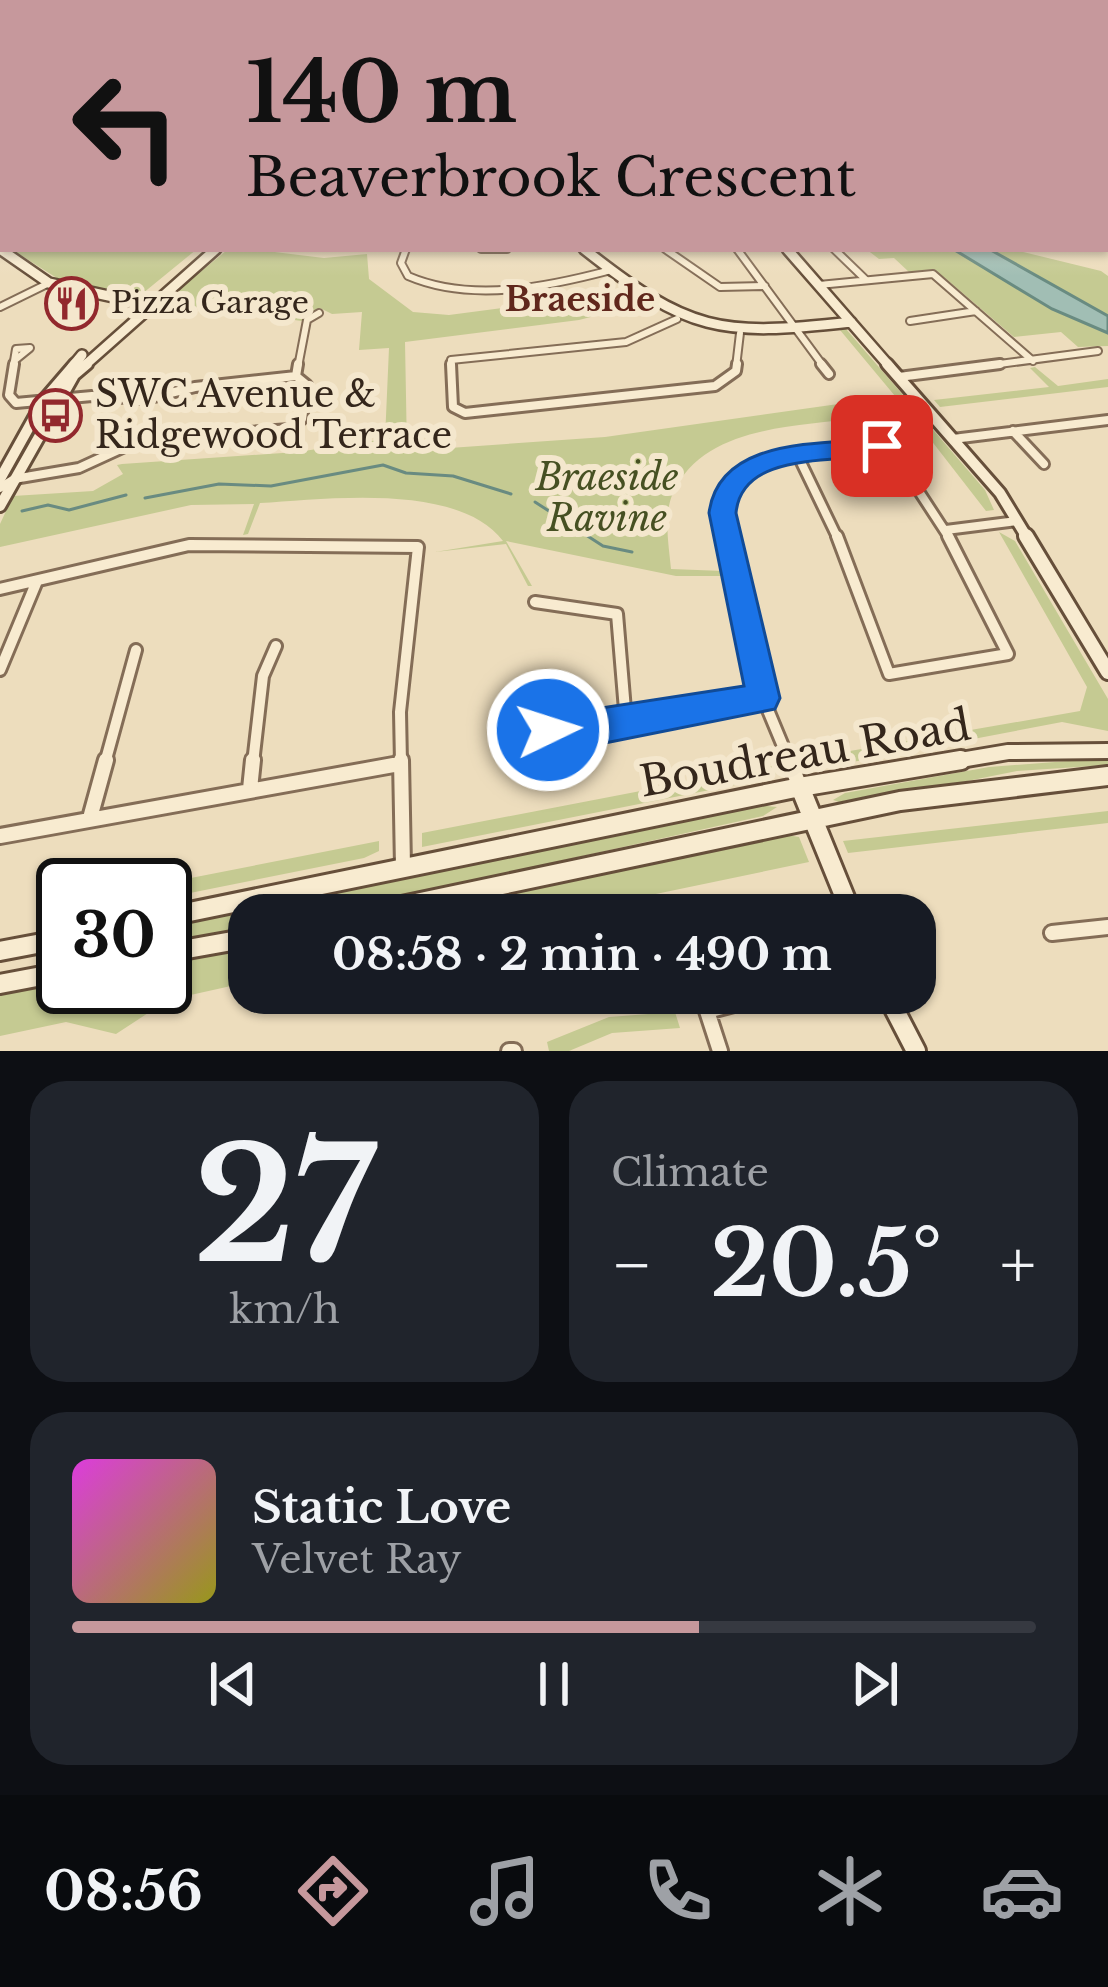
<!DOCTYPE html>
<meta charset="utf-8">
<style>
:root{--surface:#171b24;--page:#20242c;--text:#f1f3f6;--muted:#9ea1a6;--line:#363941;--accent:#c6989c}
body{margin:0;font-family:"Libre Baskerville",serif;background:var(--page);color:var(--text);height:100vh;display:flex;flex-direction:column;font-size:45px;white-space:nowrap}
*{box-sizing:border-box;margin:0}
p{font-size:39px;color:var(--muted)}
.icon{flex:none;width:66px;height:66px;fill:none;stroke:currentColor;stroke-width:2;stroke-linecap:round;stroke-linejoin:round}
.map{position:relative;height:1051px;overflow:hidden}
.sheet{display:flex;flex-direction:column;gap:30px;padding:30px;background:#0d0f14;flex:1}
.sheet>*{flex:none}
.hud{position:absolute;left:0px;top:0px;width:1110px;height:252px;box-shadow:0 3px 9px #0004;background:#c6989c;color:#111;overflow:hidden}
.speed{position:absolute;left:36px;top:858px;display:flex;gap:24px;font-size:60px;font-weight:700;text-align:center}
.speed>*{display:grid;place-content:center;width:156px;height:156px;border-radius:50%;background:var(--surface);box-shadow:0 3px 9px #0004;line-height:1}
.speed .limit{border:6px solid #111;border-radius:18px;background:#fff;color:#111}
.pin{position:absolute;display:grid;place-items:center;width:102px;height:102px;color:#fff;margin:-51px;border-radius:24px;box-shadow:0 6px 18px #0006}
.me{position:absolute;width:132px;margin:-66px;rotate:86deg;stroke-linejoin:round;filter:drop-shadow(0 0 9px #0008)}
.turn{display:flex;align-items:center;gap:42px;height:252px;padding:0 48px;font-size:54px}
.turn .icon{width:156px;height:156px;stroke-width:2.5}
.turn b{display:block;font-size:84px;line-height:102px}
.big{font-size:90px;font-weight:800;line-height:1.1}
.sheet .tile{flex:1;display:flex;flex-direction:column;justify-content:center;gap:18px;min-width:0;padding:0 42px;border-radius:36px;background:var(--page)}
.sheet .dial{align-items:center;gap:0}
.dial b{font-size:156px;line-height:1}
.song{display:flex;align-items:center;gap:36px}
.cover{width:144px;height:144px;border-radius:18px;background:linear-gradient(135deg,hsl(300 70% 55%),hsl(60 70% 35%))}
.played{height:12px;border-radius:6px;background:linear-gradient(90deg,var(--accent) 65%,var(--line) 65%)}
.keys{display:flex;justify-content:space-around;direction:ltr}
.heat{display:flex;justify-content:space-between;align-items:center;font-size:66px;direction:ltr}
.sheet .tiles{flex:1;display:grid;gap:30px;grid-template-columns:1fr 1fr}
.tile:last-child{grid-column:span 2}
.trip{position:absolute;left:228px;top:894px;width:708px;height:120px;border-radius:36px;background:var(--surface);box-shadow:0 3px 9px #0004;font-weight:800;line-height:120px;text-align:center}
.menu{display:flex;height:192px;justify-content:space-around;align-items:center;background:#090b0e;color:var(--muted)}
.menu .icon{width:84px;height:84px}
.menu .selected{color:var(--accent)}
.menu b{font-size:54px;color:var(--text)}
.map>svg:first-child{display:block}
.green{fill:#c5ca92}
.water{fill:#a1beb4;stroke:#698b81;stroke-width:3}
.lines{fill:none;stroke-linecap:round;stroke-linejoin:round}
.stream{stroke:#698b81;stroke-width:3}
.street-far3-casing{stroke:#846d57;stroke-width:10}
.street-far2-casing{stroke:#846d57;stroke-width:14}
.street-far1-casing{stroke:#846d57;stroke-width:16}
.street-casing{stroke:#846d57;stroke-width:20}
.secondary-far3-casing{stroke:#664f3a;stroke-width:14}
.secondary-far2-casing{stroke:#664f3a;stroke-width:16}
.secondary-far1-casing{stroke:#664f3a;stroke-width:20}
.secondary-casing{stroke:#664f3a;stroke-width:24}
.street-far3{stroke:#f8ebd0;stroke-width:6}
.street-far2{stroke:#f8ebd0;stroke-width:8}
.street-far1{stroke:#f8ebd0;stroke-width:10}
.street{stroke:#f8ebd0;stroke-width:14}
.secondary-far3{stroke:#f8ebd0;stroke-width:9}
.secondary-far2{stroke:#f8ebd0;stroke-width:10}
.secondary-far1{stroke:#f8ebd0;stroke-width:14}
.secondary{stroke:#f8ebd0;stroke-width:18}
.route{fill:#1a73e8;stroke:#114b97;stroke-width:3}
.labels{text-anchor:middle;stroke-width:12;stroke-linejoin:round;paint-order:stroke}
.far-poi-label{font-size:30px;fill:#34261b;stroke:#f4e7cd;text-anchor:start}
.far-neighbourhood-label{font-size:33px;font-weight:bold;fill:#60271c;stroke:#f4e7cd}
.poi-label{font-size:36px;fill:#34261b;stroke:#f4e7cd;text-anchor:start}
.park-label{font-size:36px;font-style:italic;fill:#465022;stroke:#f4e7cd}
.near-street-label{font-size:42px;fill:#34261b;stroke:#f4e7cd}
</style>
<div class="map">
<svg width="1108" height="1051" viewBox="0 0 1108 1051">
<rect width="100%" height="100%" fill="#edddbd"/>
<!-- green -->
<path class="green" d="M 11,249 L 197,249 L 137,298 L 60,280 Z
M 249,249 L 324,258 L 367,254 L 369,279 L 413,312 L 449,315 L 625,292 L 641,304 L 579,320 L 405,342 L 407,451 L 605,437 L 895,396 L 840,330 L 846,329 L 985,490 L 994,510 L 986,511 L 913,417 L 900,412 L 863,418 L 874,437 L 859,418 C 796,427 704,425 673,493 C 663,515 669,546 671,569 L 723,571 L 724,576 L 676,576 L 506,541 L 532,586 L 528,586 L 506,544 L 435,552 L 503,541 C 458,482 327,499 260,503 L 248,534 L 243,535 L 254,504 L 191,505 L 0,547 L 0,524 L 13,496 L 93,491 L 123,474 L 117,465 L 122,464 L 297,452 L 385,439 L 389,348 L 359,350 L 362,312 L 332,314 L 320,308 L 302,321 L 162,303 L 226,251 Z
M 866,249 L 953,249 L 1052,309 L 1108,333 L 1108,346 L 1078,347 L 1061,332 L 1014,337 L 945,278 L 927,270 L 909,272 L 894,258 L 879,259 Z
M 989,249 L 1011,249 L 1101,271 L 1108,276 L 1108,316 Z
M 1035,367 L 1058,386 L 1108,379 L 1108,387 L 940,407 L 934,400 L 1049,387 L 1030,368 Z
M 999,532 L 1015,541 L 1108,699 L 1108,731 L 1062,722 L 821,768 L 804,759 L 1080,711 L 1087,687 Z
M 1108,758 L 1108,765 L 1017,771 L 848,805 L 833,800 L 845,793 L 989,767 Z
M 776,765 L 775,777 L 422,847 L 422,833 Z
M 758,805 L 777,807 L 763,816 L 316,915 L 249,915 L 249,929 L 165,945 L 165,924 Z
M 1108,811 L 1108,823 L 848,853 L 843,841 Z
M 787,835 L 799,837 L 809,862 L 651,895 L 627,915 L 403,915 Z
M 379,841 L 379,851 L 364,858 L 165,898 L 165,885 L 155,885 Z
M 249,947 L 249,982 L 168,1000 L 116,1034 L 66,1022 L 0,1036 L 0,992 L 63,982 L 63,987 L 165,987 L 165,964 Z
M 675,1012 L 680,1028 L 612,1033 L 569,1051 L 549,1051 L 547,1042 L 609,1017 Z"/>
<!-- water -->
<path class="water" d="M 953,249 L 989,249 L 1108,316 L 1108,333 L 1052,309 Z"/>
<g class="lines">
<!-- stream -->
<path class="stream" d="M 145,498 L 219,484 L 271,486 L 383,465 L 406,473 L 453,476 L 511,494
M 535,502 L 603,546 L 632,552
M 22,511 L 48,505 L 69,510 L 126,495"/>
<defs>
<path id="street-far3" d="M 406,249 L 401,263 L 408,276 C 471,303 547,287 611,270
M 481,249 L 507,249
M 665,249 L 720,287 L 765,286
M 737,249 L 824,367
M 834,249 L 865,279
M 819,285 L 933,274 L 1033,361
M 0,307 L 49,283
M 910,321 L 976,311
M 30,348 L 14,361 L 16,349 Z
M 13,367 L 14,361
M 298,367 L 307,320 L 319,313
M 451,367 L 451,360 L 626,342 L 677,319
M 736,367 L 740,333
M 977,367 L 1098,351"/>
<path id="street-far2" d="M 14,364 L 9,395 L 16,403 L 92,396 L 146,399 L 195,387 L 296,376
M 451,364 L 453,407 L 465,413 L 715,386 L 736,371 L 737,364
M 821,364 L 829,374
M 296,376 L 298,364
M 899,377 L 1000,364
M 1013,431 L 1044,464
M 953,439 L 1108,420
M 798,456 L 838,539
M 0,488 L 14,479 L 79,468 L 140,440 L 290,429 L 302,419 L 307,385 L 296,376
M 946,530 L 1017,521
M 728,539 C 707,444 810,453 875,447 L 890,447 L 950,539"/>
<path id="street-far1" d="M 727,536 L 763,698 L 790,763
M 837,536 L 889,674 L 1008,654 L 948,536
M 0,589 L 189,545 L 418,547 L 400,712 L 401,763
M 535,602 L 617,614 L 626,722
M 0,670 L 37,581
M 548,730 L 585,730 L 763,698
M 105,763 L 136,650
M 253,763 L 263,676 L 276,646"/>
<path id="street" d="M 401,760 L 403,866
M 789,760 L 800,787
M 250,789 L 253,760
M 90,818 L 106,760
M 0,836 L 399,764
M 1052,933 L 1108,927
M 509,1051 L 514,1051
M 720,1051 L 707,1011 L 776,993"/>
<path id="secondary-far3" d="M 0,249 L 49,283 L 150,305
M 584,249 C 689,332 719,337 851,322
M 787,249 L 890,367
M 72,367 L 82,355
M 83,367 L 216,249"/>
<path id="secondary-far2" d="M 887,364 L 1000,493 L 1028,539
M 0,479 L 44,400 L 75,364
M 0,506 L 74,375 L 87,364"/>
<path id="secondary-far1" d="M 1026,536 L 1108,672
M 943,763 L 1008,752 L 1108,751"/>
<path id="secondary" d="M 800,787 L 852,915
M 359,915 L 900,801 L 1108,776
M 165,917 L 800,787 L 961,760
M 0,951 L 63,939
M 165,953 L 249,938
M 0,984 L 63,972
M 886,993 L 916,1051"/>
</defs>
<!-- street-far3 casing -->
<use href="#street-far3" class="street-far3-casing"/>
<!-- street-far2 casing -->
<use href="#street-far2" class="street-far2-casing"/>
<!-- street-far1 casing -->
<use href="#street-far1" class="street-far1-casing"/>
<!-- street casing -->
<use href="#street" class="street-casing"/>
<!-- secondary-far3 casing -->
<use href="#secondary-far3" class="secondary-far3-casing"/>
<!-- secondary-far2 casing -->
<use href="#secondary-far2" class="secondary-far2-casing"/>
<!-- secondary-far1 casing -->
<use href="#secondary-far1" class="secondary-far1-casing"/>
<!-- secondary casing -->
<use href="#secondary" class="secondary-casing"/>
<!-- street-far3 -->
<use href="#street-far3" class="street-far3"/>
<!-- street-far2 -->
<use href="#street-far2" class="street-far2"/>
<!-- street-far1 -->
<use href="#street-far1" class="street-far1"/>
<!-- street -->
<use href="#street" class="street"/>
<!-- secondary-far3 -->
<use href="#secondary-far3" class="secondary-far3"/>
<!-- secondary-far2 -->
<use href="#secondary-far2" class="secondary-far2"/>
<!-- secondary-far1 -->
<use href="#secondary-far1" class="secondary-far1"/>
<!-- secondary -->
<use href="#secondary" class="secondary"/>
</g>
<!-- sky -->
<linearGradient id="sky" x2="0" y2="1"><stop stop-color="#8bb8d3"/><stop offset="0.47" stop-color="#f7f0e1"/><stop offset="1" stop-color="#f7f0e1" stop-opacity="0"/></linearGradient>
<rect width="1108" height="276" fill="url(#sky)"/>
<!-- route -->
<path class="route" d="M 882,438 L 891,440 L 891,452 C 842,465 742,448 736,513 L 780,698 L 775,709 L 585,747 L 536,742 L 531,730 L 536,718 L 744,686 L 709,513 C 719,436 822,445 882,438 Z"/>
<!-- icons -->
<defs>
<symbol id="restaurant-ring" viewBox="-11 -11 22 22"><circle r="9.5" fill="#f4e7cd" stroke="#92282d" stroke-width="1.5"/><path d="M-5-6h1v4h1v-4h1v4h1v-4h1v5L-1.5 .5V6h-2V.5L-5-1ZM5-6V6H3V1.5H1.5Q1.5-4 5-6Z" fill="#92282d"/></symbol>
<symbol id="bus-ring" viewBox="-11 -11 22 22"><circle r="9.5" fill="#f4e7cd" stroke="#92282d" stroke-width="1.5"/><path d="M-5-6H5V4H4V6H2V4H-2V6H-4V4H-5ZM-3.5-4V0h7V-4ZM-3.5 1.2v1.5H-2V1.2ZM2 1.2v1.5H3.5V1.2Z" fill="#92282d"/></symbol>
</defs>
<g fill-rule="evenodd">
<use href="#restaurant-ring" x="42" y="274" width="59" height="59"/>
<use href="#bus-ring" x="26" y="386" width="59" height="59"/>
</g>
<g class="labels">
<!-- far-poi labels -->
<g class="far-poi-label">
<text x="111" y="313">Pizza Garage</text>
</g>
<!-- far-neighbourhood labels -->
<g class="far-neighbourhood-label">
<text x="580" y="311">Braeside</text>
</g>
<!-- poi labels -->
<g class="poi-label">
<text x="95" y="407">SWC Avenue &amp;<tspan x="95" dy="41">Ridgewood Terrace</tspan></text>
</g>
<!-- park labels -->
<g class="park-label">
<text x="607" y="490">Braeside<tspan x="607" dy="41">Ravine</tspan></text>
</g>
<!-- near-street labels -->
<g class="near-street-label">
<text transform="translate(805 753) rotate(-10)" y="15">Boudreau Road</text>
</g>
</g>
</svg>
<div class="speed"><div class="limit">30</div></div>
<div class="pin" style="left:882px;top:446px;background:#d93025"><svg class="icon" aria-label="arrive" viewBox="0 0 24 24"><path d="M6 21V4h12l-3 4 3 4H6"/></svg></div>
<svg class="me" style="left:548px;top:730px" viewBox="-20 -20 40 40"><circle r="17" fill="#1a73e8" stroke="#fff" stroke-width="3"/><path d="M0-11L8 9 0 5-8 9z" fill="#fff"/></svg>
<div class="trip">08:58 · 2 min · 490 m</div>
<div class="hud">
<div class="turn"><svg class="icon" aria-label="left" viewBox="0 0 24 24"><path d="M17 20v-9H6M10 6l-5 5 5 5"/></svg><div><b>140 m</b>Beaverbrook Crescent</div></div>
</div>
</div>
<section class="sheet">
<div class="tiles">
<div class="tile dial"><b>27</b><p>km/h</p></div>
<div class="tile"><p>Climate</p>
<div class="heat"><a>−</a><b class="big">20.5°</b><a>+</a></div>
</div>
<div class="tile">
<div class="song"><i class="cover"></i><div><b>Static Love</b><p>Velvet Ray</p></div></div>
<div class="played"></div>
<div class="keys"><svg class="icon" aria-label="previous" viewBox="0 0 24 24"><path d="M18 5L8 12l10 7zM5 5v14"/></svg><svg class="icon" aria-label="pause" viewBox="0 0 24 24"><path d="M8 5v14M16 5v14"/></svg><svg class="icon" aria-label="next" viewBox="0 0 24 24"><path d="M6 5l10 7-10 7zM19 5v14"/></svg></div>
</div>
</div>
</section>
<nav class="menu">
<b>08:56</b>
<svg class="icon selected" aria-label="directions" viewBox="0 0 24 24"><path d="M12 3l9 9-9 9-9-9zM9 14v-3h6M13 9l2 2-2 2"/></svg>
<svg class="icon" aria-label="music" viewBox="0 0 24 24"><path d="M9 18V5l10-2v13"/><circle cx="6" cy="18" r="3"/><circle cx="16" cy="16" r="3"/></svg>
<svg class="icon" aria-label="phone" viewBox="0 0 24 24"><path d="M5 4h4l2 5-3 2q2 4 5 5l2-3 5 2v4C11 20 4 13 5 4z"/></svg>
<svg class="icon" aria-label="climate" viewBox="0 0 24 24"><path d="M12 3v18M4 7l16 10M4 17L20 7"/></svg>
<svg class="icon" aria-label="car" viewBox="0 0 24 24"><path d="M5 17H2v-5l4-1 3-4h7l3 4 3 1v5h-3M9 17h6M6 11h13"/><circle cx="7" cy="17" r="2"/><circle cx="17" cy="17" r="2"/></svg>
</nav>
